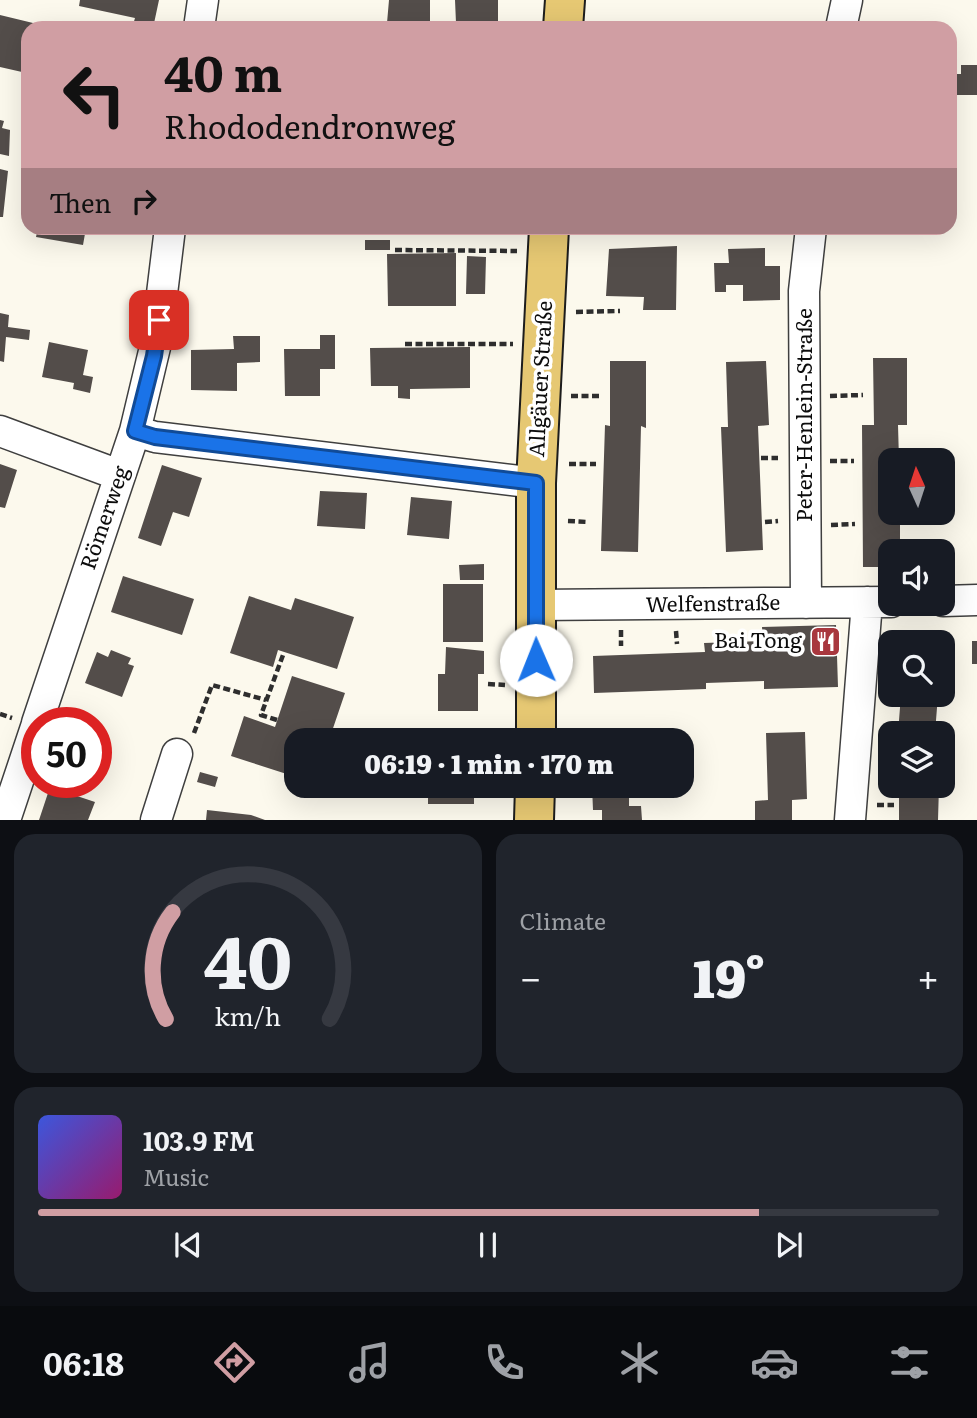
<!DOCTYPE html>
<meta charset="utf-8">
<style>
:root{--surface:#171b24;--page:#20242c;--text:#f1f3f6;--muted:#9ea1a6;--line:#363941;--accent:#d09ea3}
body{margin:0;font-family:Literata,serif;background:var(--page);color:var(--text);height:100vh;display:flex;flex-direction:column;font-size:26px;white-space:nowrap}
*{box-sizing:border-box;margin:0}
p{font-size:23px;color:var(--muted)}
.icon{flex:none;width:38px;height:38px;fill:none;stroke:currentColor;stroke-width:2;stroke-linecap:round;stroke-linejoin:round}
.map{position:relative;height:820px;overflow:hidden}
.drawer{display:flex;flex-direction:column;gap:14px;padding:14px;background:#0d0f14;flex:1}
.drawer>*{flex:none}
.top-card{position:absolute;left:21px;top:21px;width:936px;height:214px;border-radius:21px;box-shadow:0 7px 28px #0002;background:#d09ea3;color:#111;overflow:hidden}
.needle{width:46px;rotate:357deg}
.tools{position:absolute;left:878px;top:448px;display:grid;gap:14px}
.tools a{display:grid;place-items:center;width:77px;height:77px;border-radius:14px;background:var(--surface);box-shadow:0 7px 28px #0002;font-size:35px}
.speed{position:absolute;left:21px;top:707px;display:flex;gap:14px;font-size:35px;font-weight:700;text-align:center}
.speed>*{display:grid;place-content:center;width:91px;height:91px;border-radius:50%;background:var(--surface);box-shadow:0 7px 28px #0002;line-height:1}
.speed .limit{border:10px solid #d22;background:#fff;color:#111}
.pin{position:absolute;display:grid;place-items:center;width:60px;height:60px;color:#fff;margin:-30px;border-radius:14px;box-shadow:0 4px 10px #0006}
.me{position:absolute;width:77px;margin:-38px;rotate:359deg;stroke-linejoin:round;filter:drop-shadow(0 0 5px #0008)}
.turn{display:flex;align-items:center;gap:24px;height:147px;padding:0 28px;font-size:32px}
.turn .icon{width:91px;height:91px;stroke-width:2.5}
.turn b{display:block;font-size:49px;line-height:60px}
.then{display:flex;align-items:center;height:66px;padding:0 28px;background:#0003;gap:14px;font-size:26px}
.big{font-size:52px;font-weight:800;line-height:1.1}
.drawer .tile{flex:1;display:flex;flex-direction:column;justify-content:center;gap:10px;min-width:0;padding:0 24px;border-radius:21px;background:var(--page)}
.drawer .dial{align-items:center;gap:0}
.dial svg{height:182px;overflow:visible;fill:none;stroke:var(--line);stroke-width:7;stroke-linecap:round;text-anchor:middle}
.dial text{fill:var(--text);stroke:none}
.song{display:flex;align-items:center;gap:21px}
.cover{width:84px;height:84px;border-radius:10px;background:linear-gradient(135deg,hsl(230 70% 55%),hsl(320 70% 35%))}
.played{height:7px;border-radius:4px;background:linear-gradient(90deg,var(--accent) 80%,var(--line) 80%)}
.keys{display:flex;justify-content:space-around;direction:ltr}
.heat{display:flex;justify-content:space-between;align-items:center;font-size:38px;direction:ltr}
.drawer .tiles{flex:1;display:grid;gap:14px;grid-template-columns:1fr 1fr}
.tile:last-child{grid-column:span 2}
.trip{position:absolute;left:284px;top:728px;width:410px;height:70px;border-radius:21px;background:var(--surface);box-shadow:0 7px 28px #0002;font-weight:800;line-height:70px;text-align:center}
.tabs{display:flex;height:112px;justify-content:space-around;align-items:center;background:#090b0e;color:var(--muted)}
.tabs .icon{width:49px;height:49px}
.tabs .selected{color:var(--accent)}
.tabs b{font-size:32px;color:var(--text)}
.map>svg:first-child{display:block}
.building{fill:#534d4a}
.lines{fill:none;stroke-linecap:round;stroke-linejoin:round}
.minor-casing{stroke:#3f3f3f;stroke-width:33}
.major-casing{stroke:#1d1d1d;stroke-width:42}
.path{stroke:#2e2e2e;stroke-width:4.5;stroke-dasharray:7 3.5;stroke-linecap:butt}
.minor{stroke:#fff;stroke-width:30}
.major{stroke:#e6c873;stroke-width:38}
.route-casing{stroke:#114b97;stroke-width:18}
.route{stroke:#1a73e8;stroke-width:12}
.labels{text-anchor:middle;stroke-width:7;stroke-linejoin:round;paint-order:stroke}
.street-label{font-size:21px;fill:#0c0c0c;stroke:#fff}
.poi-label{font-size:21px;fill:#0c0c0c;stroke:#fff;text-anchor:end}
</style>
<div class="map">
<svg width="977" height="820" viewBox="0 0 977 820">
<rect width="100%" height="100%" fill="#fcf9ed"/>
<!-- building -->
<path class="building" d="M 80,0 L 159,0 L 153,28 L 132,28 L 135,18 L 79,6 Z
M 389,0 L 430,0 L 430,23 L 387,23 Z
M 455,0 L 498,0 L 498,22 L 456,23 Z
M 0,15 L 33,23 L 32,28 L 28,28 L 22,72 L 0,67 Z
M 961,65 L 977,65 L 977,95 L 950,95 L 950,74 L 961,74 Z
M 0,120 L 4,121 L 2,128 L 10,130 L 9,156 L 0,154 Z
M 0,169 L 8,171 L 3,217 L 0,217 Z
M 38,228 L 86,228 L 83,245 L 36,237 Z
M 365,240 L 390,240 L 390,250 L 365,250 Z
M 677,246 L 676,310 L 643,310 L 644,297 L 606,296 L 609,249 Z
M 765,248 L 765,266 L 780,266 L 780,300 L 743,301 L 743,285 L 726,285 L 726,292 L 715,292 L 714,263 L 729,263 L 728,249 Z
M 456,253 L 456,306 L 388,306 L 387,254 Z
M 467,256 L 486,257 L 485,294 L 466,294 Z
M 0,313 L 9,315 L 8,327 L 30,330 L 29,340 L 6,337 L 4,362 L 0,361 Z
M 320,335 L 335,335 L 335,369 L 320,369 L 320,396 L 285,396 L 284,349 L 320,349 Z
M 233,336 L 260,336 L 260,362 L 237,363 L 237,391 L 191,390 L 191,350 L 234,349 Z
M 49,342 L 88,350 L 83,375 L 93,377 L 90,393 L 73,389 L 74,383 L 42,377 Z
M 470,347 L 470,388 L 410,389 L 410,399 L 398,398 L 398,386 L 371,386 L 370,348 Z
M 873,358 L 907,358 L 907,425 L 898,425 L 899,460 L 891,460 L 891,513 L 900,513 L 900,551 L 891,551 L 891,567 L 863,567 L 862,425 L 874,425 Z
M 610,361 L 646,361 L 646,428 L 641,426 L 638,552 L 601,551 L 605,425 L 610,426 Z
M 766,361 L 769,425 L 758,426 L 763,550 L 726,552 L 721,427 L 728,427 L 726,362 Z
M 0,464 L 17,470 L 5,508 L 0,507 Z
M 162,465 L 202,478 L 189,517 L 173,512 L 161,546 L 138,538 Z
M 320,491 L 367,493 L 365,529 L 317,526 Z
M 411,497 L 452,501 L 449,539 L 407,535 Z
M 484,564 L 484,580 L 460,580 L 459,565 Z
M 123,576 L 194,599 L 182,635 L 111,612 Z
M 443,584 L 483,584 L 483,642 L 443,642 Z
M 249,596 L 291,610 L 295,598 L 354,617 L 337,669 L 278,650 L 273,667 L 230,653 Z
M 836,625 L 838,687 L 764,689 L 764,681 L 706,683 L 706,689 L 594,693 L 593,656 L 705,652 L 704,643 L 763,641 L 762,627 Z
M 905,635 L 942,638 L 942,642 L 905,642 Z
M 972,641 L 977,641 L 977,664 L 972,664 Z
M 446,647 L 484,651 L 484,674 L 478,674 L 478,711 L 438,711 L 438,674 L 445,674 Z
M 111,650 L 131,658 L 128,664 L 134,666 L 122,697 L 85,683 L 97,652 L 108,657 Z
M 292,676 L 345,693 L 329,740 L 296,740 L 296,777 L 231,756 L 244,716 L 275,727 Z
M 901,695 L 938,695 L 935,733 L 898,733 Z
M 96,727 L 105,730 L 97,754 L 96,754 Z
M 805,732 L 807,799 L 792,800 L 792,820 L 755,820 L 755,801 L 768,800 L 766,733 Z
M 200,772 L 218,777 L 215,787 L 197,782 Z
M 428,786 L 474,786 L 474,804 L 428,804 Z
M 592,786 L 629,786 L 629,806 L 641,806 L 642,820 L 602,820 L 602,810 L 593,810 Z
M 899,786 L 939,786 L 938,820 L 899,820 Z
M 50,787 L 95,802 L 88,820 L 39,820 Z
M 207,810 L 251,815 L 265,820 L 206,820 Z"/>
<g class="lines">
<defs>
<path id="minor" d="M 199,28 L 203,0
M 841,28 L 847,0
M 0,431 L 119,475
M 135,431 L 155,437 L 536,483
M 943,601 L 977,600
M 806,603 L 804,291 L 811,228
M 535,605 L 891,602
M 37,723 L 135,431 L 156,343 L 170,228
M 5,820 L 37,724
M 156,820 L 177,754
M 850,820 L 867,602"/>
<path id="major" d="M 563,28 L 565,0
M 536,740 L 536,483 L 549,228
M 534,820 L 535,786"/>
</defs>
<!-- minor casing -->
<use href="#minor" class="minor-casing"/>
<!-- major casing -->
<use href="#major" class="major-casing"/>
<!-- path -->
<path class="path" d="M 395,250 L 517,251
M 576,312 L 620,311
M 405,344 L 513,344
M 571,396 L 602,396
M 830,396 L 863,395
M 761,458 L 778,458
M 830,461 L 854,461
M 569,464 L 596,464
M 568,521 L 588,522
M 765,522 L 778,521
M 831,525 L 855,524
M 621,630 L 621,646
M 676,631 L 677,644
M 488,684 L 505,685
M 0,714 L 12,718
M 277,720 L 261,715 L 283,655
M 194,733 L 212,685 L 266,700
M 877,805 L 894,805"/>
<!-- minor -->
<use href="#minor" class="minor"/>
<!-- major -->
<use href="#major" class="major"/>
</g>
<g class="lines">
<defs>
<path id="route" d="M 159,320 L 154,356 L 135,431 L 155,437 L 536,483 L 536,660"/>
</defs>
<!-- route casing -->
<use href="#route" class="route-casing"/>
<!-- route -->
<use href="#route" class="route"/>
</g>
<!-- icons -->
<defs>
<symbol id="restaurant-square" viewBox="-11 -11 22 22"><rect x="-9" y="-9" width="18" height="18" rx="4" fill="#a8373e" stroke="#fff"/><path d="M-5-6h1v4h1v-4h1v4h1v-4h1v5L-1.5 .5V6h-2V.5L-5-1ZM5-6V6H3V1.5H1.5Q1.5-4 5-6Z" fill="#fff"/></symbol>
</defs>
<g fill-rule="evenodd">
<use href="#restaurant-square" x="808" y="624" width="35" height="35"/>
</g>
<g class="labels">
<!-- street labels -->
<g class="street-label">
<text transform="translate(541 379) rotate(-87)" y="7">Allgäuer Straße</text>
<text transform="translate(805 415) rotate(-90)" y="7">Peter-Henlein-Straße</text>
<text transform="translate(105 518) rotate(-71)" y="7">Römerweg</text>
<text transform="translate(713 604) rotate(-1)" y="7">Welfenstraße</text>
</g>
<!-- poi labels -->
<g class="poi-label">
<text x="802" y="648">Bai Tong</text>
</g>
</g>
</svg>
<div class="tools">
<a><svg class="needle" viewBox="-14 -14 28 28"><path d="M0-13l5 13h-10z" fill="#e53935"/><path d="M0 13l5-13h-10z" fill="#9ea1a6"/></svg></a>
<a><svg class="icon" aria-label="sound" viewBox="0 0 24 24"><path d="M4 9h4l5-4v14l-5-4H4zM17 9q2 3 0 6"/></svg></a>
<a><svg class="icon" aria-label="search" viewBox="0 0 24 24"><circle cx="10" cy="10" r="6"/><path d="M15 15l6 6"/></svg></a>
<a><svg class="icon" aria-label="layers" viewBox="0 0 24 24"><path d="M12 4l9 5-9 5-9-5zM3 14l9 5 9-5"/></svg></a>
</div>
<div class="speed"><div class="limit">50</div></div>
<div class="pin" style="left:159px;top:320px;background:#d93025"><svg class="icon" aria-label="arrive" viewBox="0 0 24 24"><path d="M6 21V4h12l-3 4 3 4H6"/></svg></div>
<svg class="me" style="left:536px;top:660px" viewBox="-20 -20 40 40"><circle r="19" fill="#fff"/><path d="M0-13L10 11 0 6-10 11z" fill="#1a73e8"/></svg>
<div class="trip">06:19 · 1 min · 170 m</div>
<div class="top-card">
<div class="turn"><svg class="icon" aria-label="left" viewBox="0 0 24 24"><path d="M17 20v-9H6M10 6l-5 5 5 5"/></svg><div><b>40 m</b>Rhododendronweg</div></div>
<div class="then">Then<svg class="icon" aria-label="right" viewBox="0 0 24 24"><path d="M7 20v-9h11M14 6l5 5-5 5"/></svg></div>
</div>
</div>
<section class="drawer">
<div class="tiles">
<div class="tile dial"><svg viewBox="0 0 100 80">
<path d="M14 69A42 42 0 1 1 86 69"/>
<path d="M14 69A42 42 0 0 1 17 22" stroke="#d09ea3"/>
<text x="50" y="56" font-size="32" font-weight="700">40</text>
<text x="50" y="72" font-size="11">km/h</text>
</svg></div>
<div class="tile"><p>Climate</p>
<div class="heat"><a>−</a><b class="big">19°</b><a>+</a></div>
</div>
<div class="tile">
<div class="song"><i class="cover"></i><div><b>103.9 FM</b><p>Music</p></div></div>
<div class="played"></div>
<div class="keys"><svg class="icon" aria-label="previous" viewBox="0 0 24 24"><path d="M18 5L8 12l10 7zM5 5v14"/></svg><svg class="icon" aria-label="pause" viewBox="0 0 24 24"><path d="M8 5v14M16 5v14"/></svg><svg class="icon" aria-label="next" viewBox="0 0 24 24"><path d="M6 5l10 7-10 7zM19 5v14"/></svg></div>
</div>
</div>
</section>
<nav class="tabs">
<b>06:18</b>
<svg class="icon selected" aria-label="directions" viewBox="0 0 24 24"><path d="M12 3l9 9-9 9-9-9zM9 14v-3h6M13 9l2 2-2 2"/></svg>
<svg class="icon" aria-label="music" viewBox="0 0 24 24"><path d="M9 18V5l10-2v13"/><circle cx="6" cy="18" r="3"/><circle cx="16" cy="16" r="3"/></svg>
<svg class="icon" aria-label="phone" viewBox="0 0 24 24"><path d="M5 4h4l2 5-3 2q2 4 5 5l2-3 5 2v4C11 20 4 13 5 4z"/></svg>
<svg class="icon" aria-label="climate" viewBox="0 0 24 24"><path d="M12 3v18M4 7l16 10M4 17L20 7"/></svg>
<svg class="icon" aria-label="car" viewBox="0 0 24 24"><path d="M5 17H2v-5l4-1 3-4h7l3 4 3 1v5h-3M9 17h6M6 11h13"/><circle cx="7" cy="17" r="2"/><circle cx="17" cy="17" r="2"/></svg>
<svg class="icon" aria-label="filters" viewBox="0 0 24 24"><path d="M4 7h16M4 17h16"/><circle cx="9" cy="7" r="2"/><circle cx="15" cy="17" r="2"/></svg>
</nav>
